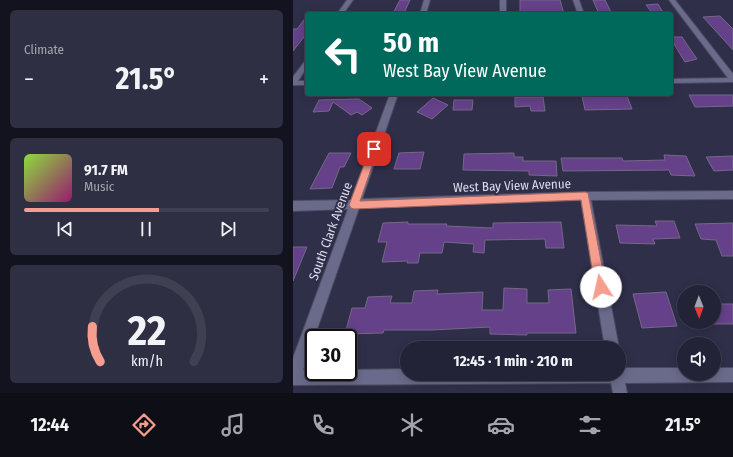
<!DOCTYPE html>
<meta charset="utf-8">
<style>
:root{--surface:#232338;--page:#2f2f43;--text:#f1f3f6;--muted:#a3a4ae;--line:#404053;--accent:#f59d8f}
body{margin:0;font-family:"Fira Sans Condensed",sans-serif;background:var(--page);color:var(--text);height:100vh;display:flex;flex-direction:column;font-size:15px;white-space:nowrap}
*{box-sizing:border-box;margin:0}
p{font-size:13px;color:var(--muted)}
.icon{flex:none;width:22px;height:22px;fill:none;stroke:currentColor;stroke-width:2;stroke-linecap:round;stroke-linejoin:round}
.map{position:relative;flex:1;overflow:hidden}
.sheet{display:flex;flex-direction:column;gap:10px;padding:10px;background:#13131f;width:293px}
.sheet>*{flex:none}
.banner{position:absolute;left:12px;top:12px;width:368px;height:84px;border-radius:4px;box-shadow:0 2px 10px #0003,0 0 0 1px var(--line);background:#00695c;color:#fff;overflow:hidden}
.needle{width:26px;rotate:179deg}
.buttons{position:absolute;left:384px;top:285px;display:grid;gap:8px}
.buttons a{display:grid;place-items:center;width:44px;height:44px;border-radius:50%;background:var(--surface);box-shadow:0 2px 10px #0003,0 0 0 1px var(--line);font-size:20px}
.speed{position:absolute;left:12px;top:329px;display:flex;gap:8px;font-size:20px;font-weight:700;text-align:center}
.speed>*{display:grid;place-content:center;width:52px;height:52px;border-radius:50%;background:var(--surface);box-shadow:0 2px 10px #0003,0 0 0 1px var(--line);line-height:1}
.speed .limit{border:2px solid #111;border-radius:6px;background:#fff;color:#111}
.pin{position:absolute;display:grid;place-items:center;width:34px;height:34px;color:#fff;margin:-17px;border-radius:8px;box-shadow:0 2px 6px #0006}
.me{position:absolute;width:44px;margin:-22px;rotate:350deg;stroke-linejoin:round;filter:drop-shadow(0 0 3px #0008)}
.turn{display:flex;align-items:center;gap:14px;height:84px;padding:0 12px;font-size:18px}
.turn .icon{width:52px;height:52px;stroke-width:2.5}
.turn b{display:block;font-size:28px;line-height:34px}
.big{font-size:30px;font-weight:700;line-height:1.1}
.sheet .widget{flex:1;display:flex;flex-direction:column;justify-content:center;gap:6px;min-width:0;padding:0 14px;border-radius:6px;background:var(--page)}
.sheet .dial{align-items:center;gap:0}
.dial svg{height:104px;overflow:visible;fill:none;stroke:var(--line);stroke-width:7;stroke-linecap:round;text-anchor:middle}
.dial text{fill:var(--text);stroke:none}
.song{display:flex;align-items:center;gap:12px}
.cover{width:48px;height:48px;border-radius:6px;background:linear-gradient(135deg,hsl(90 70% 55%),hsl(320 70% 35%))}
.played{height:4px;border-radius:2px;background:linear-gradient(90deg,var(--accent) 55%,var(--line) 55%)}
.keys{display:flex;justify-content:space-around;direction:ltr}
.heat{display:flex;justify-content:space-between;align-items:center;font-size:22px;direction:ltr}
.trip{position:absolute;left:107px;top:341px;width:226px;height:40px;border-radius:20px;background:var(--surface);box-shadow:0 2px 10px #0003,0 0 0 1px var(--line);font-weight:700;line-height:40px;text-align:center}
.menu{display:flex;height:64px;justify-content:space-around;align-items:center;background:#0e0e16;color:var(--muted)}
.menu .icon{width:28px;height:28px}
.menu .on{color:var(--accent)}
.menu b{font-size:18px;color:var(--text)}
main{display:flex;flex:1;min-height:0}
.map>svg:first-child{display:block}
.building{fill:#65418a;stroke:#756886}
.lines{fill:none;stroke-linecap:round;stroke-linejoin:round}
.street-casing{stroke:#4b4a60;stroke-width:2}
.street{fill:#6a6b8a;fill-rule:evenodd}
.route{fill:#f59d8f;stroke:#9f665d}
.labels{text-anchor:middle;stroke-width:4;stroke-linejoin:round;paint-order:stroke}
.street-label{font-size:13px;fill:#dbdced;stroke:#2f2f4a}
</style>
<main>
<section class="sheet">
<div class="widget"><p>Climate</p>
<div class="heat"><a>−</a><b class="big">21.5°</b><a>+</a></div>
</div>
<div class="widget">
<div class="song"><i class="cover"></i><div><b>91.7 FM</b><p>Music</p></div></div>
<div class="played"></div>
<div class="keys"><svg class="icon" aria-label="previous" viewBox="0 0 24 24"><path d="M18 5L8 12l10 7zM5 5v14"/></svg><svg class="icon" aria-label="pause" viewBox="0 0 24 24"><path d="M8 5v14M16 5v14"/></svg><svg class="icon" aria-label="next" viewBox="0 0 24 24"><path d="M6 5l10 7-10 7zM19 5v14"/></svg></div>
</div>
<div class="widget dial"><svg viewBox="0 0 100 80">
<path d="M14 69A42 42 0 1 1 86 69"/>
<path d="M14 69A42 42 0 0 1 8 42" stroke="#f59d8f"/>
<text x="50" y="56" font-size="32" font-weight="700">22</text>
<text x="50" y="72" font-size="11">km/h</text>
</svg></div>
</section>
<div class="map">
<svg width="440" height="393" viewBox="0 0 440 393">
<rect width="100%" height="100%" fill="#2f2f4a"/>
<!-- building -->
<path class="building" d="M 107,0 L 117,0 L 111,13 L 100,13 Z
M 227,0 L 267,0 L 271,14 L 227,14 Z
M 300,0 L 312,0 L 319,14 L 306,14 Z
M 365,4 L 371,14 L 360,14 L 353,5 Z
M 14,16 L 14,33 L 0,51 L 0,29 L 4,29 Z
M 427,16 L 440,29 L 440,50 L 410,17 Z
M 378,37 L 389,37 L 404,59 L 392,62 L 378,39 Z
M 396,95 L 440,95 L 440,106 L 402,107 Z
M 289,96 L 334,96 L 339,109 L 292,110 Z
M 222,97 L 250,97 L 252,111 L 238,111 L 237,106 L 222,107 Z
M 140,98 L 155,105 L 139,119 L 124,112 Z
M 66,99 L 79,108 L 69,115 L 64,112 L 58,115 L 40,102 L 36,111 L 20,112 L 26,100 Z
M 161,100 L 180,100 L 179,110 L 160,110 Z
M 131,152 L 127,169 L 101,169 L 106,153 Z
M 36,153 L 58,153 L 51,167 L 47,167 L 39,188 L 17,189 Z
M 221,153 L 221,157 L 230,157 L 230,161 L 263,161 L 264,176 L 236,175 L 236,171 L 170,170 L 171,154 Z
M 371,155 L 393,156 L 402,176 L 378,175 L 376,170 L 270,171 L 268,158 L 329,158 L 330,161 L 372,160 Z
M 440,156 L 440,170 L 421,171 L 413,157 Z
M 362,221 L 381,221 L 387,238 L 360,239 L 362,244 L 327,243 L 323,225 L 364,226 Z
M 115,222 L 115,224 L 154,224 L 153,226 L 200,228 L 200,223 L 268,222 L 271,248 L 253,248 L 252,239 L 192,240 L 191,253 L 180,252 L 181,244 L 151,242 L 149,253 L 127,253 L 125,263 L 114,263 L 115,261 L 89,262 L 94,242 L 85,242 L 90,223 Z
M 440,223 L 440,256 L 429,256 L 423,240 L 408,239 L 402,224 Z
M 0,247 L 14,247 L 0,281 Z
M 211,288 L 234,289 L 234,303 L 256,303 L 255,290 L 278,289 L 283,333 L 234,333 L 234,335 L 197,334 L 197,327 L 139,330 L 91,330 L 90,333 L 52,334 L 59,308 L 72,308 L 75,297 L 99,296 L 97,303 L 119,303 L 121,291 L 145,290 L 144,294 L 190,292 L 189,310 L 210,310 Z
M 373,292 L 384,326 L 349,328 L 340,294 Z
M 421,304 L 440,304 L 440,324 L 421,324 Z"/>
<g class="lines">
<defs>
<path id="street" d="M 54,0 L 60,0 L 50,14 L 44,14 Z
M 131,0 L 137,0 L 133,14 L 127,14 Z
M 207,0 L 213,0 L 213,14 L 207,14 Z
M 280,0 L 286,0 L 291,14 L 285,14 Z
M 376,0 L 382,0 L 440,74 L 440,82 L 378,83 L 378,79 L 435,78 Z
M 14,60 L 14,67 L 5,81 L 14,81 L 14,85 L 0,85 L 0,77 L 12,61 Z
M 97,94 L 105,94 L 69,199 L 292,192 L 440,191 L 440,199 L 298,200 L 326,348 L 312,348 L 288,200 L 66,208 L 10,370 L 21,370 L 21,372 L 55,372 L 55,370 L 114,369 L 114,374 L 326,374 L 326,368 L 391,368 L 391,374 L 421,374 L 421,368 L 440,368 L 440,382 L 332,383 L 334,393 L 320,393 L 318,383 L 0,385 L 0,358 L 55,209 L 0,211 L 0,201 L 58,200 Z"/>
</defs>
<!-- street casing -->
<use href="#street" class="street-casing"/>
<!-- street -->
<use href="#street" class="street"/>
</g>
<!-- route -->
<path class="route" d="M 81,146 L 85,149 L 67,201 L 292,192 L 295,193 L 313,287 L 312,291 L 308,293 L 304,291 L 302,287 L 288,200 L 61,209 L 58,208 L 56,205 L 77,149 Z"/>
<g class="labels">
<!-- street labels -->
<g class="street-label">
<text transform="translate(219 185) rotate(-2)" y="5">West Bay View Avenue</text>
<text transform="translate(37 231) rotate(-70)" y="5">South Clark Avenue</text>
</g>
</g>
</svg>
<div class="buttons">
<a><svg class="needle" viewBox="-14 -14 28 28"><path d="M0-13l5 13h-10z" fill="#e53935"/><path d="M0 13l5-13h-10z" fill="#a3a4ae"/></svg></a>
<a><svg class="icon" aria-label="sound" viewBox="0 0 24 24"><path d="M4 9h4l5-4v14l-5-4H4zM17 9q2 3 0 6"/></svg></a>
</div>
<div class="speed"><div class="limit">30</div></div>
<div class="pin" style="left:81px;top:149px;background:#d93025"><svg class="icon" aria-label="arrive" viewBox="0 0 24 24"><path d="M6 21V4h12l-3 4 3 4H6"/></svg></div>
<svg class="me" style="left:308px;top:287px" viewBox="-20 -20 40 40"><circle r="19" fill="#fff"/><path d="M0-13L10 11 0 6-10 11z" fill="#f59d8f"/></svg>
<div class="trip">12:45 · 1 min · 210 m</div>
<div class="banner">
<div class="turn"><svg class="icon" aria-label="left" viewBox="0 0 24 24"><path d="M17 20v-9H6M10 6l-5 5 5 5"/></svg><div><b>50 m</b>West Bay View Avenue</div></div>
</div>
</div>
</main>
<nav class="menu">
<b>12:44</b>
<svg class="icon on" aria-label="directions" viewBox="0 0 24 24"><path d="M12 3l9 9-9 9-9-9zM9 14v-3h6M13 9l2 2-2 2"/></svg>
<svg class="icon" aria-label="music" viewBox="0 0 24 24"><path d="M9 18V5l10-2v13"/><circle cx="6" cy="18" r="3"/><circle cx="16" cy="16" r="3"/></svg>
<svg class="icon" aria-label="phone" viewBox="0 0 24 24"><path d="M5 4h4l2 5-3 2q2 4 5 5l2-3 5 2v4C11 20 4 13 5 4z"/></svg>
<svg class="icon" aria-label="climate" viewBox="0 0 24 24"><path d="M12 3v18M4 7l16 10M4 17L20 7"/></svg>
<svg class="icon" aria-label="car" viewBox="0 0 24 24"><path d="M5 17H2v-5l4-1 3-4h7l3 4 3 1v5h-3M9 17h6M6 11h13"/><circle cx="7" cy="17" r="2"/><circle cx="17" cy="17" r="2"/></svg>
<svg class="icon" aria-label="filters" viewBox="0 0 24 24"><path d="M4 7h16M4 17h16"/><circle cx="9" cy="7" r="2"/><circle cx="15" cy="17" r="2"/></svg>
<b>21.5°</b>
</nav>
